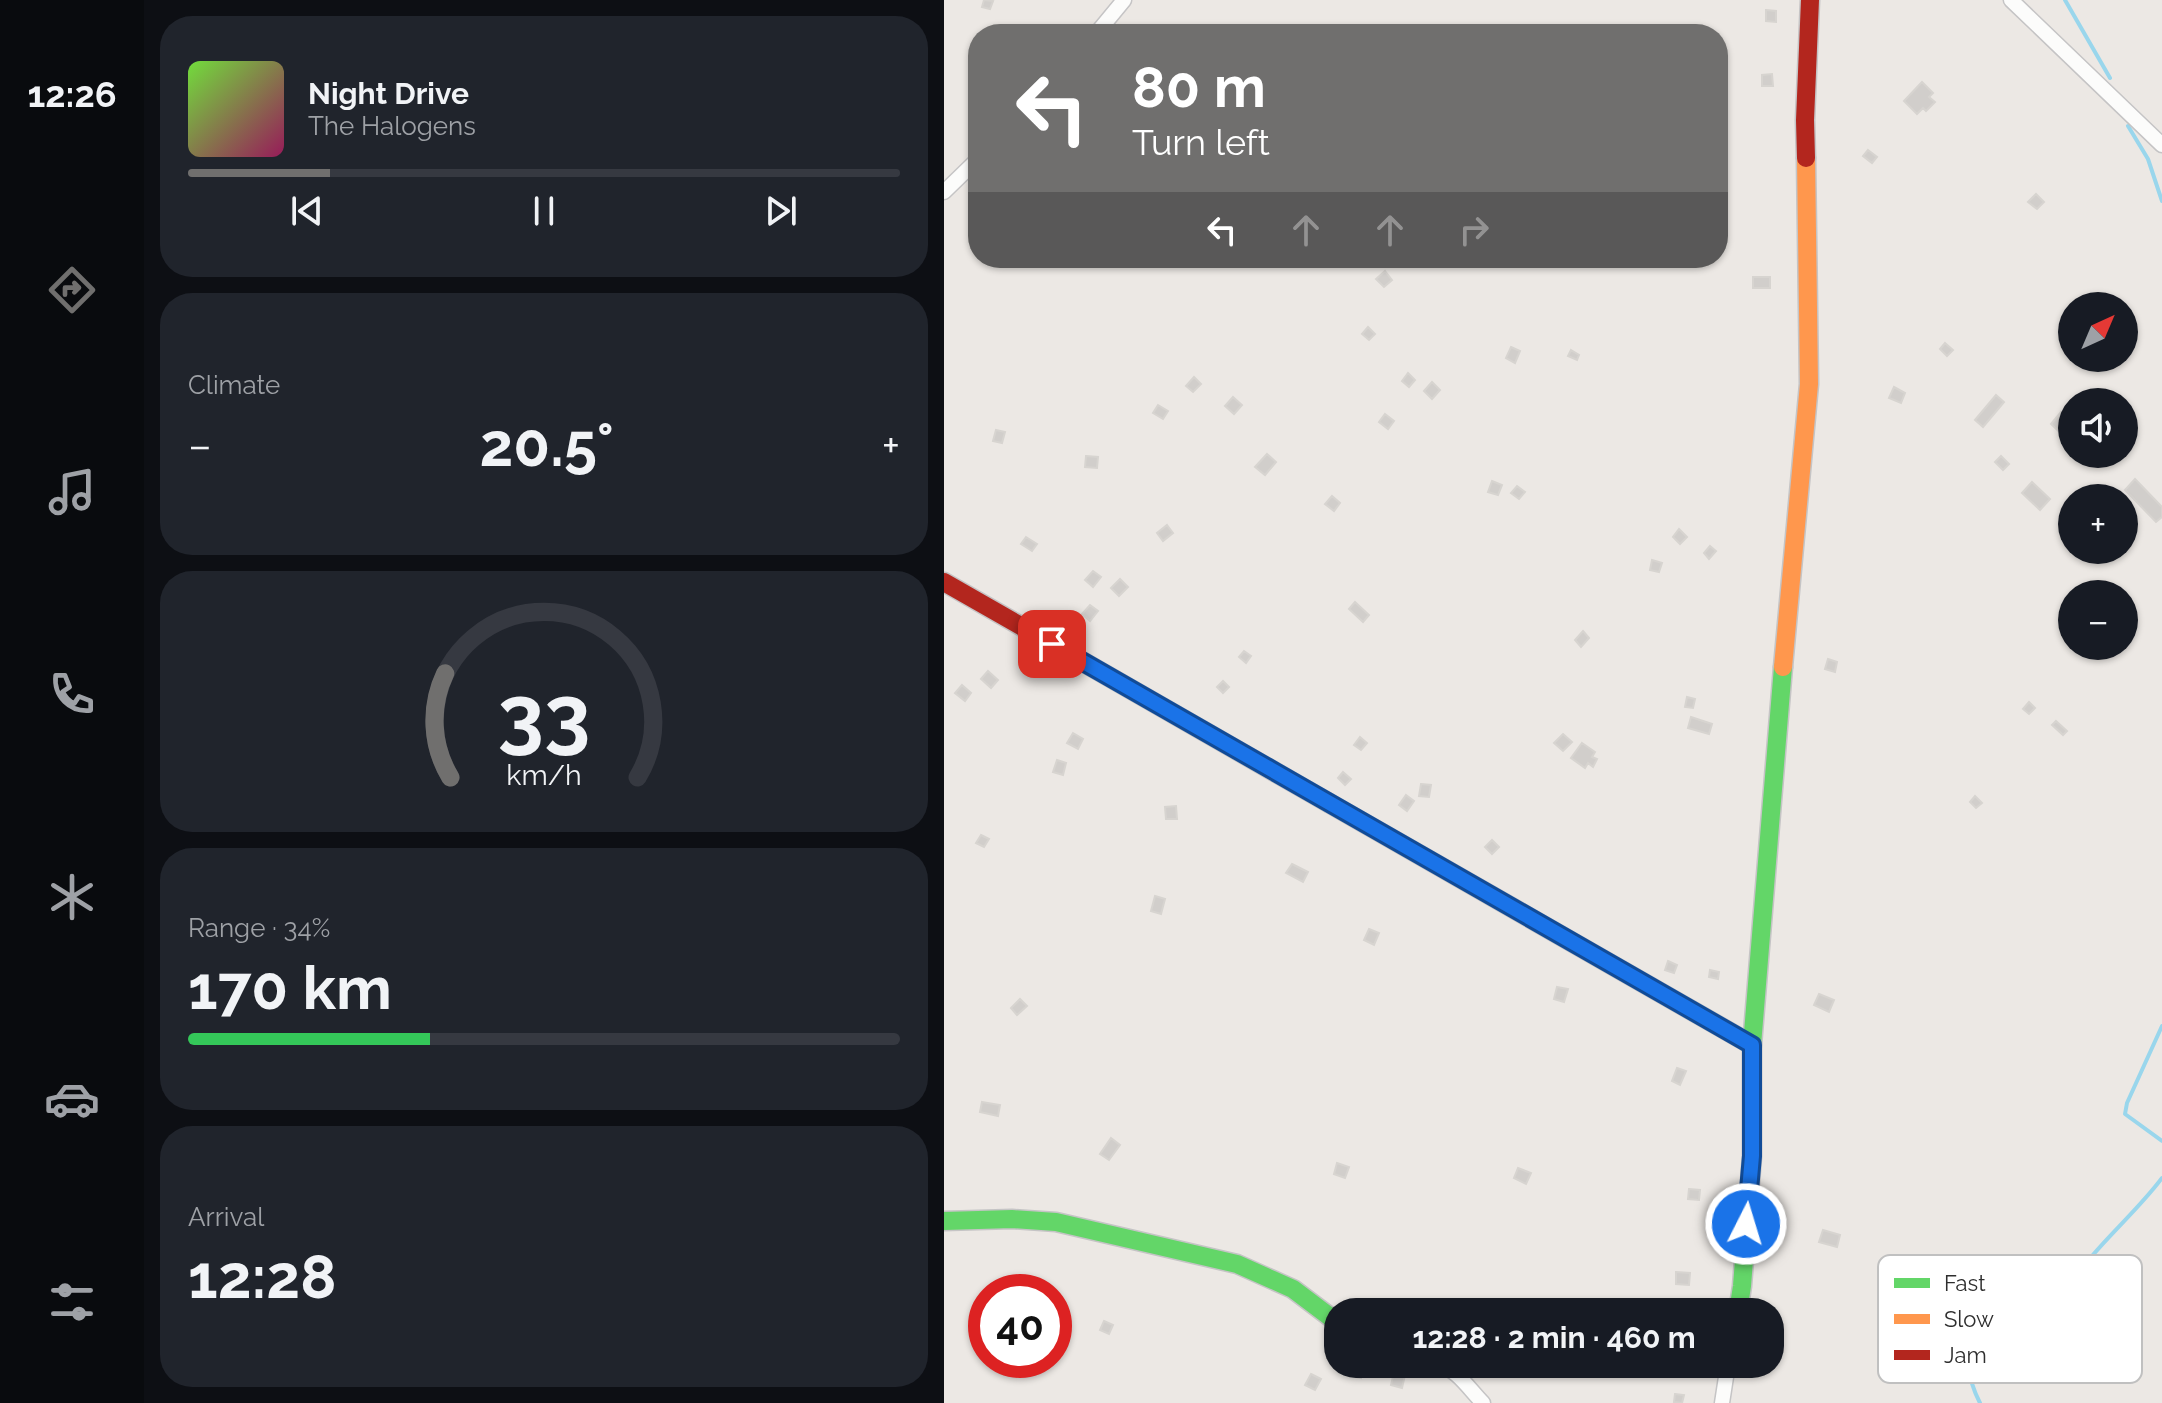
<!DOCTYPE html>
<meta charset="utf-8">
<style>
:root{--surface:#171b24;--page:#20242c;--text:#f1f3f6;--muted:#9ea1a6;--line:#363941;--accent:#706f6e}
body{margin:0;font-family:Raleway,sans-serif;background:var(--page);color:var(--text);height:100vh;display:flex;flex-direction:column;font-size:30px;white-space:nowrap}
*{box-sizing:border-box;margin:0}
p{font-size:26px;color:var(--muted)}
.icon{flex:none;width:44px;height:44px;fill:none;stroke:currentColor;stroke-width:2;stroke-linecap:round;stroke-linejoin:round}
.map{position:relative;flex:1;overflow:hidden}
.side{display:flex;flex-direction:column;gap:16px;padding:16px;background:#0d0f14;width:800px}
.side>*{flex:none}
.top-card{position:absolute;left:24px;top:24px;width:760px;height:244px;border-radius:32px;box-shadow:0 2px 6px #0004;background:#706f6e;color:#fff;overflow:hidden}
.needle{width:52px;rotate:44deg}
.tools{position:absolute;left:1114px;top:292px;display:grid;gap:16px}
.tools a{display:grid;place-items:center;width:80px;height:80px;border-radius:50%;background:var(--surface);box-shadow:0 2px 6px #0004;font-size:40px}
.speed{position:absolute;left:24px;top:1274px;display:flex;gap:16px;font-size:40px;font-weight:700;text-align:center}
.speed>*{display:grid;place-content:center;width:104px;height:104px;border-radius:50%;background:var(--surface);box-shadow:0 2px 6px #0004;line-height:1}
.speed .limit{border:12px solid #d22;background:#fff;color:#111}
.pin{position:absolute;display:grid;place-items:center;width:68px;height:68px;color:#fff;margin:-34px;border-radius:16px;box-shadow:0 4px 12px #0006}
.me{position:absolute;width:88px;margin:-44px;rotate:5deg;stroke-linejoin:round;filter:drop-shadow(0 0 6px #0008)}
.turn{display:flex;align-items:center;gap:28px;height:168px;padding:0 32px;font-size:36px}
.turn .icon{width:104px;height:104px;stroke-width:2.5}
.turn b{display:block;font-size:56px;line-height:68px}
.lanes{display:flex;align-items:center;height:76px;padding:0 32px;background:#0003;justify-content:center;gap:40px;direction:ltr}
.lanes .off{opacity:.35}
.big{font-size:60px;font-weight:700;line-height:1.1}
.side .card{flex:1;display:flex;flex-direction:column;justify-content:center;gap:12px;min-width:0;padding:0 28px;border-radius:32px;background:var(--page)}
.side .dial{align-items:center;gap:0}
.dial svg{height:208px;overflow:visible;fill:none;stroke:var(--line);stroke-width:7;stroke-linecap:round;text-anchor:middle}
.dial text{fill:var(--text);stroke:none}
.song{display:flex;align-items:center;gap:24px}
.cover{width:96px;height:96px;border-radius:12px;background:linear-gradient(135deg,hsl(100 70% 55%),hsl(330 70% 35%))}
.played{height:8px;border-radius:4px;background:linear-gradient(90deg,var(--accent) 20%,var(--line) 20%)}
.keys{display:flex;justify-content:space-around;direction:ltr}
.heat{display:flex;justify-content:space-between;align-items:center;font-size:44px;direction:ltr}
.charge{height:12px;border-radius:6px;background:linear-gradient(90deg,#34c759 34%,var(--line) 0)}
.trip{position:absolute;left:380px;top:1298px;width:460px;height:80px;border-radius:32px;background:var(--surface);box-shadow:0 2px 6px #0004;font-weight:700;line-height:80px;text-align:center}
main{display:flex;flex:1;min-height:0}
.dock{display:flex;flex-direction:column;width:144px;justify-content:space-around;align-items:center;background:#090b0e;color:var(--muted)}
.dock .icon{width:56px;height:56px}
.dock .on{color:var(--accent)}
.dock b{font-size:36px;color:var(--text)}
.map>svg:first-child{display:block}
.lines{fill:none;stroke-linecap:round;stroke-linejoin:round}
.stream{stroke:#99d6ec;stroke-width:4}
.building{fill:#d1cecb;stroke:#d7d4d0;stroke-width:2}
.street-casing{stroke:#c5c4c5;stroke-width:17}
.fast-casing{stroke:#c5c4c5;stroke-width:21}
.slow-casing{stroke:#c5c4c5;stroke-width:21}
.jam-casing{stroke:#c5c4c5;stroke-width:21}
.street{stroke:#fcfcfb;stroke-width:14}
.fast{stroke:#63d668;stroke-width:18}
.slow{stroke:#ff974d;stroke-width:18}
.jam{stroke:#b3261e;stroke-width:18}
.route-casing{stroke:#114b97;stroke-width:20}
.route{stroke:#1a73e8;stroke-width:14}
.key{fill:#fff;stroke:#c0c0c0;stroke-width:2}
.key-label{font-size:22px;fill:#2e2e2e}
</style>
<main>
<nav class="dock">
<b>12:26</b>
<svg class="icon on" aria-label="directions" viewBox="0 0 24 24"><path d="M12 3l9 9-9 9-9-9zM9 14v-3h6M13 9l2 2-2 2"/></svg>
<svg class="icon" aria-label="music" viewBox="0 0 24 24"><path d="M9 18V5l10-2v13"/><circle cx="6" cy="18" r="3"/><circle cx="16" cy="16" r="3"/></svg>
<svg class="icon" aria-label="phone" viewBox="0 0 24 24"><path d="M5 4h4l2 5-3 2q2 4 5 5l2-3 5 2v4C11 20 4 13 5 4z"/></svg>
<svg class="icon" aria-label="climate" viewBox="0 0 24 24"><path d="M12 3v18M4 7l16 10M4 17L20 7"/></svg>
<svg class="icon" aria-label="car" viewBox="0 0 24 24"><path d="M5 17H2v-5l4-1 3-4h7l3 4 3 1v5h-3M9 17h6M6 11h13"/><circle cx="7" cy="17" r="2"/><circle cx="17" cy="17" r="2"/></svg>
<svg class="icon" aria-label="filters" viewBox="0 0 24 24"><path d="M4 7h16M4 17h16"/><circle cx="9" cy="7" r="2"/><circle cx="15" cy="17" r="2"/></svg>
</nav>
<section class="side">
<div class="card">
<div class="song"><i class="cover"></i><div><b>Night Drive</b><p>The Halogens</p></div></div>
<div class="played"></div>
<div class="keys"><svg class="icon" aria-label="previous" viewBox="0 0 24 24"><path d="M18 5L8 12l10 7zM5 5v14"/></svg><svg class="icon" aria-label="pause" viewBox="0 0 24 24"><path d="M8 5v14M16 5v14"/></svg><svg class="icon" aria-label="next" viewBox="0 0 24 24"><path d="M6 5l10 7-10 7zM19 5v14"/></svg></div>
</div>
<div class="card"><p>Climate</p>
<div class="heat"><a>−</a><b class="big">20.5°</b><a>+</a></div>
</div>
<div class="card dial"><svg viewBox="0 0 100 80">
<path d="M14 69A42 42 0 1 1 86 69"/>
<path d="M14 69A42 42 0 0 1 12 29" stroke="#706f6e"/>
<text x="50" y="56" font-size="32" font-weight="700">33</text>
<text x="50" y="72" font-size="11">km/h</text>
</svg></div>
<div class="card"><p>Range · 34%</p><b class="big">170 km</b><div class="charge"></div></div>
<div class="card"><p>Arrival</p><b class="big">12:28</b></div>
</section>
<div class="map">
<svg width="1218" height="1403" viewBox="0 0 1218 1403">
<rect width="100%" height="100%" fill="#ece8e4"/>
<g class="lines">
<!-- stream -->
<path class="stream" d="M 1121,0 L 1166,78
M 1184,126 L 1204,159 L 1218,201
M 1218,1026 L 1183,1103 L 1181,1114 L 1218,1141
M 1036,1403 C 1031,1393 1025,1379 1026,1368 C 1030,1346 1044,1316 1066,1309 C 1085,1302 1108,1305 1123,1290 C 1133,1280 1139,1267 1148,1256 C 1171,1229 1197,1206 1218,1178"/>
</g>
<!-- building -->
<path class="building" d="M 40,0 L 49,1 L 46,9 L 38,7 Z
M 822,10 L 832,11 L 832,22 L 822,21 Z
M 828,74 L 829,86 L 818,86 L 818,75 Z
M 978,82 L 989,93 L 985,97 L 991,102 L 982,111 L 979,108 L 973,114 L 960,101 Z
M 34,130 L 34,139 L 27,139 L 27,131 Z
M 924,150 L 933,157 L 928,163 L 919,156 Z
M 1092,194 L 1100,202 L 1093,209 L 1084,202 Z
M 441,271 L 448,280 L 440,287 L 432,279 Z
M 809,277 L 826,277 L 826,288 L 809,288 Z
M 424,327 L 431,334 L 425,340 L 418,334 Z
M 1001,343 L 1009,350 L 1003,356 L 996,349 Z
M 567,347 L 576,351 L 571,363 L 562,358 Z
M 627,350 L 635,355 L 633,360 L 624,356 Z
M 464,373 L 471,380 L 465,387 L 458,381 Z
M 250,377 L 257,384 L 249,392 L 242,386 Z
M 488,382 L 496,390 L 488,399 L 480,391 Z
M 950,387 L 961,393 L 957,403 L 945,398 Z
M 1052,395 L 1060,402 L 1039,427 L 1031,420 Z
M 289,397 L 298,405 L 290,414 L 281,406 Z
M 214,405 L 224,411 L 219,419 L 209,413 Z
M 1117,412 L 1128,422 L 1128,440 L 1126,442 L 1107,424 Z
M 441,414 L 450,421 L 444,429 L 435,422 Z
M 52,430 L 61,432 L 58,443 L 49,441 Z
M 323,454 L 332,462 L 321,475 L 311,467 Z
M 142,456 L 154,457 L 153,468 L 141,467 Z
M 1057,456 L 1065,464 L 1059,470 L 1051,462 Z
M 1191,479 L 1218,507 L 1218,517 L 1212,522 L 1181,490 Z
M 548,481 L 558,485 L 554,495 L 544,492 Z
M 1088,482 L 1106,499 L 1096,510 L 1078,493 Z
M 573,486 L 581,492 L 575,499 L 567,493 Z
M 388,496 L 396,503 L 390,511 L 381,504 Z
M 223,525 L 229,533 L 219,541 L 213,533 Z
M 735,529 L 743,537 L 736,544 L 729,537 Z
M 82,537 L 93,544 L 88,551 L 77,544 Z
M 766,546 L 772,551 L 765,559 L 760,553 Z
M 708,560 L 718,563 L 715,572 L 706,570 Z
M 149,571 L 157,577 L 149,587 L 141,580 Z
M 176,579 L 184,587 L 175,596 L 167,588 Z
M 411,602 L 425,615 L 419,622 L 405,609 Z
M 146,605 L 154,611 L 146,621 L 138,614 Z
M 639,631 L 645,638 L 637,647 L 631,640 Z
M 300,651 L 307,656 L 302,663 L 295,657 Z
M 884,659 L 893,662 L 891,672 L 881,669 Z
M 44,671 L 54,680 L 47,688 L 37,679 Z
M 279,681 L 285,687 L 279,693 L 273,687 Z
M 18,685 L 27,693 L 21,701 L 11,693 Z
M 743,697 L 751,699 L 749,708 L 741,707 Z
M 1085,702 L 1091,708 L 1085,714 L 1079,709 Z
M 747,717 L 768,724 L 765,734 L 744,728 Z
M 1112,721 L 1123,731 L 1119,735 L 1108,725 Z
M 129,733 L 139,739 L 134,749 L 123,743 Z
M 619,734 L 628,742 L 619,751 L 610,743 Z
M 416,737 L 423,743 L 417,750 L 410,745 Z
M 638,743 L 651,752 L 648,757 L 653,759 L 649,767 L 644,763 L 641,768 L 627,758 Z
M 113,760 L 122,763 L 119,775 L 109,772 Z
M 399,772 L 407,779 L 401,785 L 394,778 Z
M 477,784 L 487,785 L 485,797 L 475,796 Z
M 462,795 L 470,801 L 463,811 L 455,805 Z
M 1031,796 L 1038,803 L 1032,808 L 1026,802 Z
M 232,806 L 233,819 L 222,819 L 221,807 Z
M 37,835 L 45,839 L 40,847 L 32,843 Z
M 548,840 L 555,847 L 548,854 L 541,847 Z
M 348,864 L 364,872 L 359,882 L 342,873 Z
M 211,896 L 221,899 L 217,914 L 207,911 Z
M 425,929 L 435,933 L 430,945 L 420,940 Z
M 724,961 L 733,965 L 730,973 L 721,970 Z
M 766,970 L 775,972 L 774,979 L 765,977 Z
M 613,987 L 624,989 L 620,1002 L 610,999 Z
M 875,994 L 890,1000 L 885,1012 L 870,1005 Z
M 76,999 L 83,1006 L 73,1015 L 67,1008 Z
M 733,1068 L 742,1071 L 736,1085 L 728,1081 Z
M 38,1102 L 56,1105 L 54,1116 L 36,1112 Z
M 167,1138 L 176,1145 L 165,1160 L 156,1154 Z
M 393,1163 L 405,1167 L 401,1178 L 390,1174 Z
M 574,1168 L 587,1173 L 582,1184 L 570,1178 Z
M 745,1189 L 756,1190 L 755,1200 L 744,1199 Z
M 879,1230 L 896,1235 L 893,1247 L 875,1242 Z
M 732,1272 L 746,1273 L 745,1285 L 732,1284 Z
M 160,1321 L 169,1325 L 165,1334 L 156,1330 Z
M 411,1364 L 420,1367 L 417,1378 L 408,1376 Z
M 450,1372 L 461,1375 L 458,1388 L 447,1385 Z
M 367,1374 L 377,1379 L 371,1390 L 361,1385 Z
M 731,1394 L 740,1395 L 738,1403 L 730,1402 Z"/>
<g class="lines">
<defs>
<path id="street" d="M 1067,0 L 1218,145
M 152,34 L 180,0
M 0,192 L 34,159
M 494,1364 C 514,1370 525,1389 539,1403
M 778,1403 L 784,1364"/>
<path id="fast" d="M 0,1221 L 68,1219 L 112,1222 L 293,1264 L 349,1289 L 394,1323
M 794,1312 L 798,1286 L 808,1156 L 808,1045 L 839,667"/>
<path id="slow" d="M 839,667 L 865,384 L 862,158
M 385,803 L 808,1045"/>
<path id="jam" d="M 862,158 L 861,120 L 866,0
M 0,582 L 385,803"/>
</defs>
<!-- street casing -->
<use href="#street" class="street-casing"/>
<!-- fast casing -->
<use href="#fast" class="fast-casing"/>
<!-- slow casing -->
<use href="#slow" class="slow-casing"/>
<!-- jam casing -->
<use href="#jam" class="jam-casing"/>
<!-- street -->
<use href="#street" class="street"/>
<!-- fast -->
<use href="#fast" class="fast"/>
<!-- slow -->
<use href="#slow" class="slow"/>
<!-- jam -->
<use href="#jam" class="jam"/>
</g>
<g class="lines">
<defs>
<path id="route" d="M 108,644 L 808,1045 L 808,1156 L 802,1224"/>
</defs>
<!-- route casing -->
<use href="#route" class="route-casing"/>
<!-- route -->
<use href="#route" class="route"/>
</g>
<!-- legend -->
<rect x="934" y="1255" width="264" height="128" rx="12" class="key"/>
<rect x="950" y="1278" width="36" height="10" fill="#63d668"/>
<rect x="950" y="1314" width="36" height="10" fill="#ff974d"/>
<rect x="950" y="1350" width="36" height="10" fill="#b3261e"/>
<g class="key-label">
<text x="1000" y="1291">Fast</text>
<text x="1000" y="1327">Slow</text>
<text x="1000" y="1363">Jam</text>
</g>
</svg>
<div class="tools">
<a><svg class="needle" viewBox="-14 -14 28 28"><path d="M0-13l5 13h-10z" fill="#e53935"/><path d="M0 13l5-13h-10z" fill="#9ea1a6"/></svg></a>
<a><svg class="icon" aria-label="sound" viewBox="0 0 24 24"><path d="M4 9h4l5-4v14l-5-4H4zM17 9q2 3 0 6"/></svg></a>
<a>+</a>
<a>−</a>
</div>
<div class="speed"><div class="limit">40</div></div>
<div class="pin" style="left:108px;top:644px;background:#d93025"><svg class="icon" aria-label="arrive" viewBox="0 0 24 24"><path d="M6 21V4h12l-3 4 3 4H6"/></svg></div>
<svg class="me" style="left:802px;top:1224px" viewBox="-20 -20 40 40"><circle r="17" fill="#1a73e8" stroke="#fff" stroke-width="3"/><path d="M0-11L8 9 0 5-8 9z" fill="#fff"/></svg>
<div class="trip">12:28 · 2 min · 460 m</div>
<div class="top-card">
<div class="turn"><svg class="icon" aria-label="left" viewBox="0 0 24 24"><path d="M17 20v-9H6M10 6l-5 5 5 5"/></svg><div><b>80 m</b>Turn left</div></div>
<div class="lanes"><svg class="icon" aria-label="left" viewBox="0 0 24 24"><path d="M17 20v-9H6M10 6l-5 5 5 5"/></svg><svg class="icon off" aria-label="ahead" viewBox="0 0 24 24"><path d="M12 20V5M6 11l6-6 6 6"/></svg><svg class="icon off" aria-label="ahead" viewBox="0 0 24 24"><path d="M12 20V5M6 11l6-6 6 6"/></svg><svg class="icon off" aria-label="right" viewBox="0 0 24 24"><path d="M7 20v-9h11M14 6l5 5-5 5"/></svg></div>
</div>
</div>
</main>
